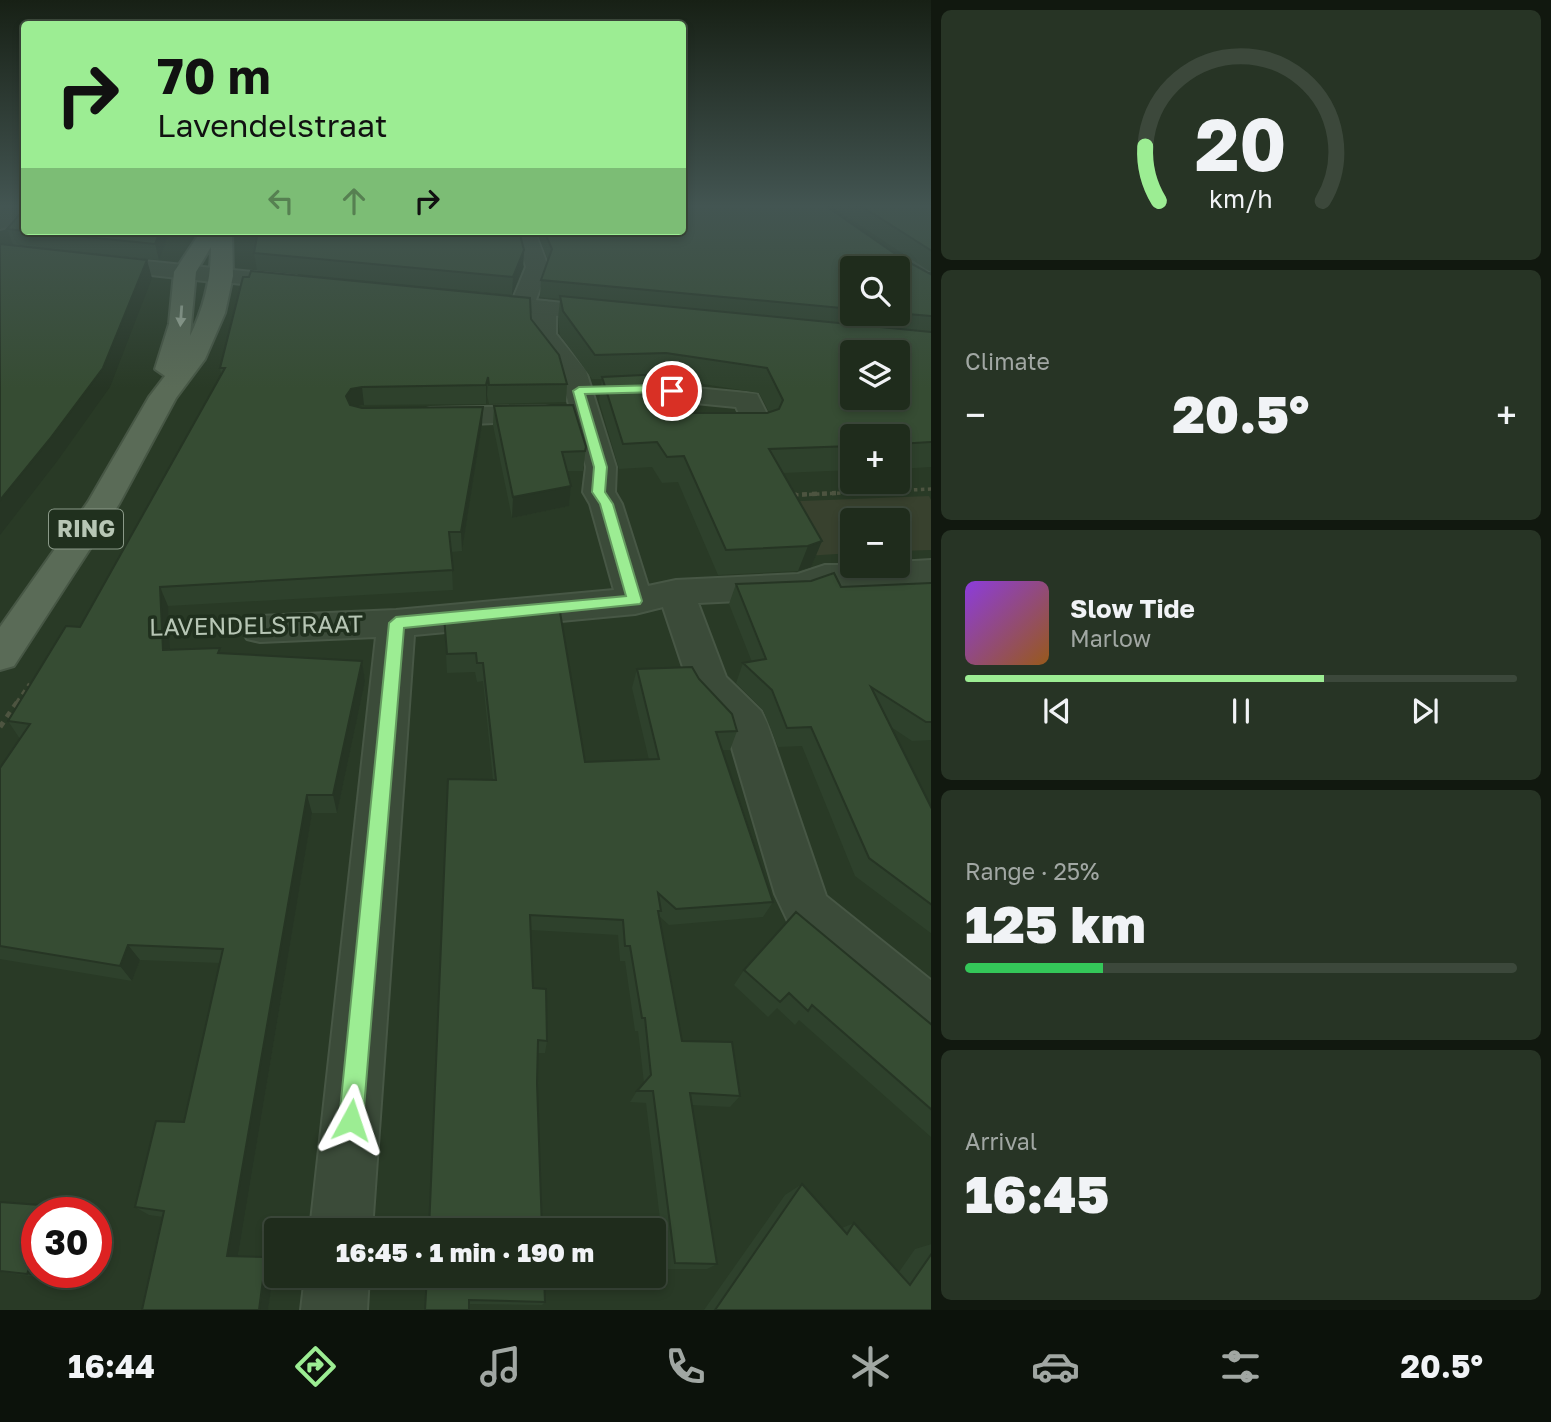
<!DOCTYPE html>
<meta charset="utf-8">
<style>
:root{--surface:#1f2c1c;--page:#273425;--text:#f1f3f6;--muted:#a1a7a3;--line:#3c483b;--accent:#9ced93}
body{margin:0;font-family:"Golos Text",sans-serif;background:var(--page);color:var(--text);height:100vh;display:flex;flex-direction:column;font-size:26px;white-space:nowrap}
*{box-sizing:border-box;margin:0}
p{font-size:23px;color:var(--muted)}
.icon{flex:none;width:38px;height:38px;fill:none;stroke:currentColor;stroke-width:2;stroke-linecap:round;stroke-linejoin:round}
.map{position:relative;flex:1;overflow:hidden}
.details{display:flex;flex-direction:column;gap:10px;padding:10px;background:#11180f;width:620px}
.details>*{flex:none}
.hud{position:absolute;left:21px;top:21px;width:665px;height:214px;border-radius:7px;box-shadow:0 4px 10px #0003,0 0 0 2px var(--line);background:#9ced93;color:#111;overflow:hidden}
.buttons{position:absolute;left:840px;top:256px;display:grid;gap:14px}
.buttons a{display:grid;place-items:center;width:70px;height:70px;border-radius:7px;background:var(--surface);box-shadow:0 4px 10px #0003,0 0 0 2px var(--line);font-size:35px}
.speed{position:absolute;left:21px;top:1197px;display:flex;gap:14px;font-size:35px;font-weight:700;text-align:center}
.speed>*{display:grid;place-content:center;width:91px;height:91px;border-radius:50%;background:var(--surface);box-shadow:0 4px 10px #0003,0 0 0 2px var(--line);line-height:1}
.speed .limit{border:10px solid #d22;background:#fff;color:#111}
.pin{position:absolute;display:grid;place-items:center;width:60px;height:60px;color:#fff;margin:-30px;border:4px solid #fff;border-radius:50%;box-shadow:0 2px 7px #0007}
.me{position:absolute;width:77px;margin:-38px;rotate:5deg;stroke-linejoin:round;filter:drop-shadow(0 0 5px #0008)}
.turn{display:flex;align-items:center;gap:24px;height:147px;padding:0 21px;font-size:32px}
.turn .icon{width:91px;height:91px;stroke-width:2.5}
.turn b{display:block;font-size:49px;line-height:60px}
.lanes{display:flex;align-items:center;height:66px;padding:0 21px;background:#0003;justify-content:center;gap:35px;direction:ltr}
.lanes .off{opacity:.35}
.big{font-size:52px;font-weight:800;line-height:1.1}
.details .card{flex:1;display:flex;flex-direction:column;justify-content:center;gap:10px;min-width:0;padding:0 24px;border-radius:10px;background:var(--page)}
.details .dial{align-items:center;gap:0}
.dial svg{height:182px;overflow:visible;fill:none;stroke:var(--line);stroke-width:7;stroke-linecap:round;text-anchor:middle}
.dial text{fill:var(--text);stroke:none}
.song{display:flex;align-items:center;gap:21px}
.cover{width:84px;height:84px;border-radius:10px;background:linear-gradient(135deg,hsl(270 70% 55%),hsl(30 70% 35%))}
.played{height:7px;border-radius:4px;background:linear-gradient(90deg,var(--accent) 65%,var(--line) 65%)}
.keys{display:flex;justify-content:space-around;direction:ltr}
.heat{display:flex;justify-content:space-between;align-items:center;font-size:38px;direction:ltr}
.charge{height:10px;border-radius:5px;background:linear-gradient(90deg,#34c759 25%,var(--line) 0)}
.trip{position:absolute;left:264px;top:1218px;width:402px;height:70px;border-radius:7px;background:var(--surface);box-shadow:0 4px 10px #0003,0 0 0 2px var(--line);font-weight:800;line-height:70px;text-align:center}
.menu{display:flex;height:112px;justify-content:space-around;align-items:center;background:#0c120b;color:var(--muted)}
.menu .icon{width:49px;height:49px}
.menu .on{color:var(--accent)}
.menu b{font-size:32px;color:var(--text)}
main{display:flex;flex:1;min-height:0}
.map>svg:first-child{display:block}
.green{fill:#38412e}
.lines{fill:none;stroke-linecap:round;stroke-linejoin:round}
.minor-casing{stroke:#475745;stroke-width:4}
.tertiary-casing{stroke:#475745;stroke-width:4}
.primary-casing{stroke:#475745;stroke-width:4}
.path-far2{stroke:#4d5440;stroke-width:3.5;stroke-dasharray:3.5 3.5;stroke-linecap:butt}
.path-far1{stroke:#4d5440;stroke-width:4.5;stroke-dasharray:5 5;stroke-linecap:butt}
.path{stroke:#4d5440;stroke-width:5;stroke-dasharray:6 6;stroke-linecap:butt}
.minor{fill:#3b4b39;fill-rule:evenodd}
.tertiary{fill:#3b4b39;fill-rule:evenodd}
.primary{fill:#5a6b57;fill-rule:evenodd}
.wall{fill:#2e412c;fill-rule:evenodd}
.shaded-wall{fill:#263524}
.building{fill:#364c33;stroke:#263524;stroke-width:2;fill-rule:evenodd}
.oneway{fill:#a4b4a2}
.route{fill:#9ced93;stroke:#659a60;stroke-width:2}
.labels{text-anchor:middle;stroke-width:7;stroke-linejoin:round;paint-order:stroke}
.shield{fill:#20301e;stroke:#8a9988;stroke-width:2}
.shield-label{font-size:23px;font-weight:bold;fill:#b7c6b5}
.street-label{font-size:24px;fill:#b7c6b5;stroke:#20301e}
</style>
<main>
<div class="map">
<svg width="932" height="1310" viewBox="0 0 932 1310">
<rect width="100%" height="100%" fill="#293a26"/>
<!-- green -->
<path class="green" d="M 929,496 L 931,500 L 931,550 L 898,551 L 898,520 L 852,520 L 852,553 L 806,556 L 777,502 Z"/>
<g class="lines">
<defs>
<path id="minor" d="M 5,204 L 24,206 L 7,227 L 0,229 L 0,211 Z
M 515,231 L 535,231 L 548,267 L 534,305 L 544,301 L 552,303 L 556,308 L 556,334 L 586,371 L 616,467 L 615,492 L 622,504 L 648,586 L 676,580 L 798,574 L 825,565 L 898,565 L 898,562 L 932,560 L 932,584 L 829,589 L 802,598 L 698,603 L 726,677 L 761,711 L 767,723 L 826,896 L 932,981 L 932,1043 L 913,1035 L 792,930 L 775,894 L 727,731 L 695,696 L 689,685 L 663,607 L 635,614 L 414,635 L 372,1230 L 310,1230 L 376,637 L 260,642 L 247,639 L 241,629 L 247,619 L 260,616 L 396,610 L 614,590 L 590,504 L 583,492 L 586,467 L 560,372 L 532,335 L 532,308 L 522,313 L 514,311 L 510,306 L 526,267 Z
M 0,246 L 222,269 L 233,276 L 222,283 L 0,258 Z
M 932,256 L 932,270 L 898,272 L 898,268 L 886,265 L 897,258 Z
M 623,381 L 757,394 L 773,426 L 769,432 L 722,437 L 712,434 L 708,428 L 712,422 L 741,418 L 736,407 L 613,395 L 609,389 L 613,383 Z
M 545,406 L 555,408 L 559,414 L 555,420 L 430,426 L 420,423 L 416,417 L 420,411 L 430,408 Z
M 305,1276 L 369,1276 L 367,1310 L 301,1310 Z"/>
<path id="tertiary" d="M 222,269 L 296,276 L 307,283 L 296,290 L 214,281 L 211,276 Z
M 477,294 L 612,308 L 620,310 L 624,315 L 620,320 L 612,322 L 469,306 L 465,301 L 469,296 Z"/>
<path id="primary" d="M 201,231 L 232,231 L 233,276 L 225,313 L 205,359 L 176,398 L 119,504 L 14,666 L 0,670 L 0,627 L 88,502 L 149,397 L 165,376 L 155,369 L 169,324 L 174,272 ZM 211,247 C 211,280 204,307 190,336 L 196,272 Z"/>
</defs>
<!-- minor casing -->
<use href="#minor" class="minor-casing"/>
<!-- tertiary casing -->
<use href="#tertiary" class="tertiary-casing"/>
<!-- primary casing -->
<use href="#primary" class="primary-casing"/>
<!-- path-far2 -->
<path class="path-far2" d="M 795,495 L 932,489"/>
<!-- path-far1 -->
<path class="path-far1" d="M 792,495 L 836,493
M 163,628 L 221,629
M 17,703 L 30,684"/>
<!-- path -->
<path class="path" d="M 0,727 L 18,701"/>
<!-- minor -->
<use href="#minor" class="minor"/>
<!-- tertiary -->
<use href="#tertiary" class="tertiary"/>
<!-- primary -->
<use href="#primary" class="primary"/>
</g>
<!-- wall -->
<path class="wall" d="M 828,204 L 932,204 L 932,273 Z
M 7,229 L 170,231 L 159,260 L 13,245 Z
M 536,231 L 682,231 L 903,259 L 932,275 L 932,467 L 898,469 L 898,436 L 852,436 L 852,470 L 783,473 L 822,541 L 811,567 L 798,571 L 718,575 L 678,482 L 662,483 L 652,467 L 619,469 L 599,401 L 602,379 L 592,379 L 560,335 L 558,319 L 560,299 L 540,297 L 541,280 L 548,260 ZM 852,268 L 898,313 L 852,313 ZM 666,378 L 759,393 L 769,412 L 694,413 L 682,409 Z
M 524,250 L 523,267 L 512,295 L 257,270 L 254,253 Z
M 531,319 L 567,384 L 566,402 L 489,404 L 487,395 L 486,404 L 364,405 L 358,407 L 482,425 L 462,551 L 451,552 L 453,590 L 168,606 L 170,650 L 362,661 L 365,681 L 337,813 L 312,813 L 238,1257 L 266,1257 L 275,1263 L 268,1310 L 163,1217 L 149,1215 L 135,1207 L 184,1122 L 220,963 L 140,960 L 132,981 L 0,959 L 0,768 L 20,739 L 8,721 L 80,627 L 221,374 L 220,368 Z
M 494,406 L 586,447 L 583,471 L 567,471 L 571,486 L 569,506 L 512,518 L 493,425 Z
M 932,583 L 932,740 L 912,741 L 891,727 L 932,809 L 932,934 L 855,876 L 802,746 L 778,747 L 763,710 L 736,683 L 743,663 L 752,662 L 729,604 L 736,584 L 841,587 Z
M 444,616 L 585,762 L 649,760 L 632,688 L 637,669 L 699,679 L 737,731 L 730,750 L 722,750 L 773,902 L 763,917 L 669,925 L 659,916 L 682,1041 L 740,1096 L 730,1107 L 692,1105 L 717,1264 L 707,1269 L 666,1269 L 646,1103 L 630,1102 L 637,1091 L 644,1083 L 638,1031 L 635,1031 L 625,961 L 620,961 L 618,935 L 531,930 L 533,988 L 547,1041 L 545,1053 L 538,1053 L 493,780 L 483,681 L 477,682 L 475,672 L 447,673 Z
M 744,970 L 932,1025 L 932,1138 L 799,1020 L 795,1025 L 777,1008 L 768,1017 L 734,985 Z
M 802,1184 L 842,1228 L 854,1223 L 899,1272 L 915,1249 L 932,1244 L 932,1310 L 704,1310 L 785,1195 Z
M 0,1203 L 62,1210 L 38,1277 L 0,1272 Z
M 427,1276 L 545,1302 L 542,1305 L 469,1304 Z"/>
<!-- shaded-wall -->
<path class="shaded-wall" d="M 160,231 L 170,231 L 159,260 L 155,244 Z
M 524,250 L 523,267 L 512,295 L 513,277 Z
M 147,260 L 152,278 L 110,387 L 58,460 L 0,535 L 0,500 Z
M 488,377 L 487,395 L 486,404 L 486,385 Z
M 362,387 L 364,405 L 353,407 L 348,415 L 346,396 L 351,389 Z
M 483,407 L 482,425 L 462,551 L 461,532 Z
M 571,486 L 569,506 L 512,518 L 513,497 Z
M 822,541 L 811,567 L 798,571 L 808,546 Z
M 160,587 L 168,606 L 171,670 L 163,650 Z
M 362,661 L 365,681 L 337,813 L 333,795 Z
M 307,795 L 312,813 L 237,1262 L 227,1256 Z
M 128,945 L 140,960 L 132,981 L 120,966 Z
M 53,1206 L 62,1210 L 61,1213 L 50,1213 Z
M 37,1248 L 37,1272 L 39,1272 L 38,1277 L 27,1274 Z
M 266,1257 L 275,1263 L 268,1310 L 259,1310 Z"/>
<!-- building -->
<path class="building" d="M 682,204 L 823,204 L 894,253 L 902,254 L 903,259 L 932,275 L 932,316 L 896,313 L 898,313 L 898,268 L 852,268 L 852,309 L 541,280 L 552,249 L 544,231 L 682,231 Z
M 858,204 L 932,204 L 932,251 Z
M 24,209 L 24,231 L 7,229 Z
M 27,231 L 160,231 L 155,244 Z
M 258,231 L 519,231 L 524,250 L 513,277 L 254,253 Z
M 0,244 L 147,260 L 103,368 L 49,440 L 0,500 Z
M 251,271 L 530,298 L 531,319 L 559,355 L 567,384 L 489,385 L 488,377 L 486,385 L 362,387 L 351,389 L 346,396 L 350,405 L 362,408 L 483,407 L 461,532 L 449,532 L 453,570 L 160,587 L 163,650 L 220,648 L 218,653 L 362,661 L 333,795 L 307,795 L 227,1256 L 266,1257 L 259,1310 L 142,1310 L 164,1211 L 135,1207 L 156,1121 L 184,1122 L 223,949 L 128,945 L 120,966 L 0,946 L 0,768 L 30,724 L 8,721 L 66,626 L 80,627 L 225,368 L 220,368 L 243,277 L 249,277 Z
M 560,296 L 932,332 L 932,442 L 898,444 L 898,436 L 852,436 L 852,446 L 769,449 L 822,541 L 808,546 L 726,550 L 684,456 L 667,457 L 657,442 L 623,444 L 602,377 L 664,374 L 682,409 L 694,413 L 767,413 L 779,409 L 783,400 L 767,368 L 666,353 L 595,355 L 563,311 ZM 852,352 L 898,352 L 898,397 L 852,397 Z
M 573,405 L 586,447 L 585,451 L 562,452 L 571,486 L 513,497 L 494,406 Z
M 834,573 L 841,587 L 932,583 L 932,722 L 926,722 L 871,687 L 932,809 L 932,905 L 869,858 L 811,727 L 787,728 L 772,690 L 743,663 L 766,659 L 736,584 L 811,581 Z
M 559,606 L 585,762 L 659,759 L 637,669 L 692,667 L 699,679 L 732,714 L 737,731 L 716,732 L 773,902 L 676,909 L 658,893 L 661,911 L 658,911 L 682,1041 L 732,1042 L 740,1096 L 690,1093 L 717,1264 L 675,1263 L 653,1091 L 637,1091 L 651,1075 L 645,1018 L 642,1018 L 630,946 L 625,946 L 623,920 L 530,915 L 533,988 L 546,989 L 547,1041 L 538,1040 L 537,1083 L 542,1230 L 429,1230 L 448,779 L 496,780 L 483,663 L 477,663 L 476,653 L 447,654 L 444,616 Z
M 796,912 L 932,1025 L 932,1110 L 812,1005 L 808,1011 L 789,993 L 780,1002 L 744,970 Z
M 802,1184 L 847,1234 L 854,1223 L 910,1285 L 932,1253 L 932,1310 L 715,1310 Z
M 0,1202 L 53,1206 L 50,1213 L 37,1213 L 37,1248 L 27,1274 L 0,1271 Z
M 427,1276 L 544,1276 L 545,1302 L 469,1300 L 469,1310 L 425,1310 Z"/>
<!-- one-way arrows -->
<defs><path id="oneway-solid" d="M-6-.8H1V-3.2L6.5 0L1 3.2V.8H-6Z" transform="scale(1.75)"/></defs>
<use class="oneway" href="#oneway-solid" transform="translate(181 316) rotate(94)"/>
<!-- sky -->
<linearGradient id="sky" x2="0" y2="1"><stop stop-color="#172015"/><stop offset="0.53" stop-color="#435552"/><stop offset="1" stop-color="#435552" stop-opacity="0"/></linearGradient>
<rect width="932" height="388" fill="url(#sky)"/>
<!-- route -->
<path class="route" d="M 661,385 L 678,391 L 672,395 L 661,392 L 585,394 L 607,467 L 605,492 L 613,504 L 642,601 L 640,604 L 404,628 L 363,1120 L 360,1128 L 351,1132 L 343,1128 L 339,1120 L 389,623 L 396,617 L 626,596 L 600,504 L 592,492 L 594,467 L 573,391 L 579,387 Z"/>
<g class="labels">
<!-- shield labels -->
<rect class="shield" x="49" y="509.5" width="74" height="39" rx="5"/>
<g class="shield-label">
<text x="86" y="537">RING</text>
</g>
<!-- street labels -->
<g class="street-label">
<text transform="translate(256 626) rotate(-1)" y="8">LAVENDELSTRAAT</text>
</g>
</g>
</svg>
<div class="buttons">
<a><svg class="icon" aria-label="search" viewBox="0 0 24 24"><circle cx="10" cy="10" r="6"/><path d="M15 15l6 6"/></svg></a>
<a><svg class="icon" aria-label="layers" viewBox="0 0 24 24"><path d="M12 4l9 5-9 5-9-5zM3 14l9 5 9-5"/></svg></a>
<a>+</a>
<a>−</a>
</div>
<div class="speed"><div class="limit">30</div></div>
<div class="pin" style="left:672px;top:391px;background:#d93025"><svg class="icon" aria-label="arrive" viewBox="0 0 24 24"><path d="M6 21V4h12l-3 4 3 4H6"/></svg></div>
<svg class="me" style="left:351px;top:1120px" viewBox="-20 -20 40 40"><path d="M0-17L14 15 0 8-14 15z" fill="#9ced93" stroke="#fff" stroke-width="4"/></svg>
<div class="trip">16:45 · 1 min · 190 m</div>
<div class="hud">
<div class="turn"><svg class="icon" aria-label="right" viewBox="0 0 24 24"><path d="M7 20v-9h11M14 6l5 5-5 5"/></svg><div><b>70 m</b>Lavendelstraat</div></div>
<div class="lanes"><svg class="icon off" aria-label="left" viewBox="0 0 24 24"><path d="M17 20v-9H6M10 6l-5 5 5 5"/></svg><svg class="icon off" aria-label="ahead" viewBox="0 0 24 24"><path d="M12 20V5M6 11l6-6 6 6"/></svg><svg class="icon" aria-label="right" viewBox="0 0 24 24"><path d="M7 20v-9h11M14 6l5 5-5 5"/></svg></div>
</div>
</div>
<section class="details">
<div class="card dial"><svg viewBox="0 0 100 80">
<path d="M14 69A42 42 0 1 1 86 69"/>
<path d="M14 69A42 42 0 0 1 8 45" stroke="#9ced93"/>
<text x="50" y="56" font-size="32" font-weight="700">20</text>
<text x="50" y="72" font-size="11">km/h</text>
</svg></div>
<div class="card"><p>Climate</p>
<div class="heat"><a>−</a><b class="big">20.5°</b><a>+</a></div>
</div>
<div class="card">
<div class="song"><i class="cover"></i><div><b>Slow Tide</b><p>Marlow</p></div></div>
<div class="played"></div>
<div class="keys"><svg class="icon" aria-label="previous" viewBox="0 0 24 24"><path d="M18 5L8 12l10 7zM5 5v14"/></svg><svg class="icon" aria-label="pause" viewBox="0 0 24 24"><path d="M8 5v14M16 5v14"/></svg><svg class="icon" aria-label="next" viewBox="0 0 24 24"><path d="M6 5l10 7-10 7zM19 5v14"/></svg></div>
</div>
<div class="card"><p>Range · 25%</p><b class="big">125 km</b><div class="charge"></div></div>
<div class="card"><p>Arrival</p><b class="big">16:45</b></div>
</section>
</main>
<nav class="menu">
<b>16:44</b>
<svg class="icon on" aria-label="directions" viewBox="0 0 24 24"><path d="M12 3l9 9-9 9-9-9zM9 14v-3h6M13 9l2 2-2 2"/></svg>
<svg class="icon" aria-label="music" viewBox="0 0 24 24"><path d="M9 18V5l10-2v13"/><circle cx="6" cy="18" r="3"/><circle cx="16" cy="16" r="3"/></svg>
<svg class="icon" aria-label="phone" viewBox="0 0 24 24"><path d="M5 4h4l2 5-3 2q2 4 5 5l2-3 5 2v4C11 20 4 13 5 4z"/></svg>
<svg class="icon" aria-label="climate" viewBox="0 0 24 24"><path d="M12 3v18M4 7l16 10M4 17L20 7"/></svg>
<svg class="icon" aria-label="car" viewBox="0 0 24 24"><path d="M5 17H2v-5l4-1 3-4h7l3 4 3 1v5h-3M9 17h6M6 11h13"/><circle cx="7" cy="17" r="2"/><circle cx="17" cy="17" r="2"/></svg>
<svg class="icon" aria-label="filters" viewBox="0 0 24 24"><path d="M4 7h16M4 17h16"/><circle cx="9" cy="7" r="2"/><circle cx="15" cy="17" r="2"/></svg>
<b>20.5°</b>
</nav>
